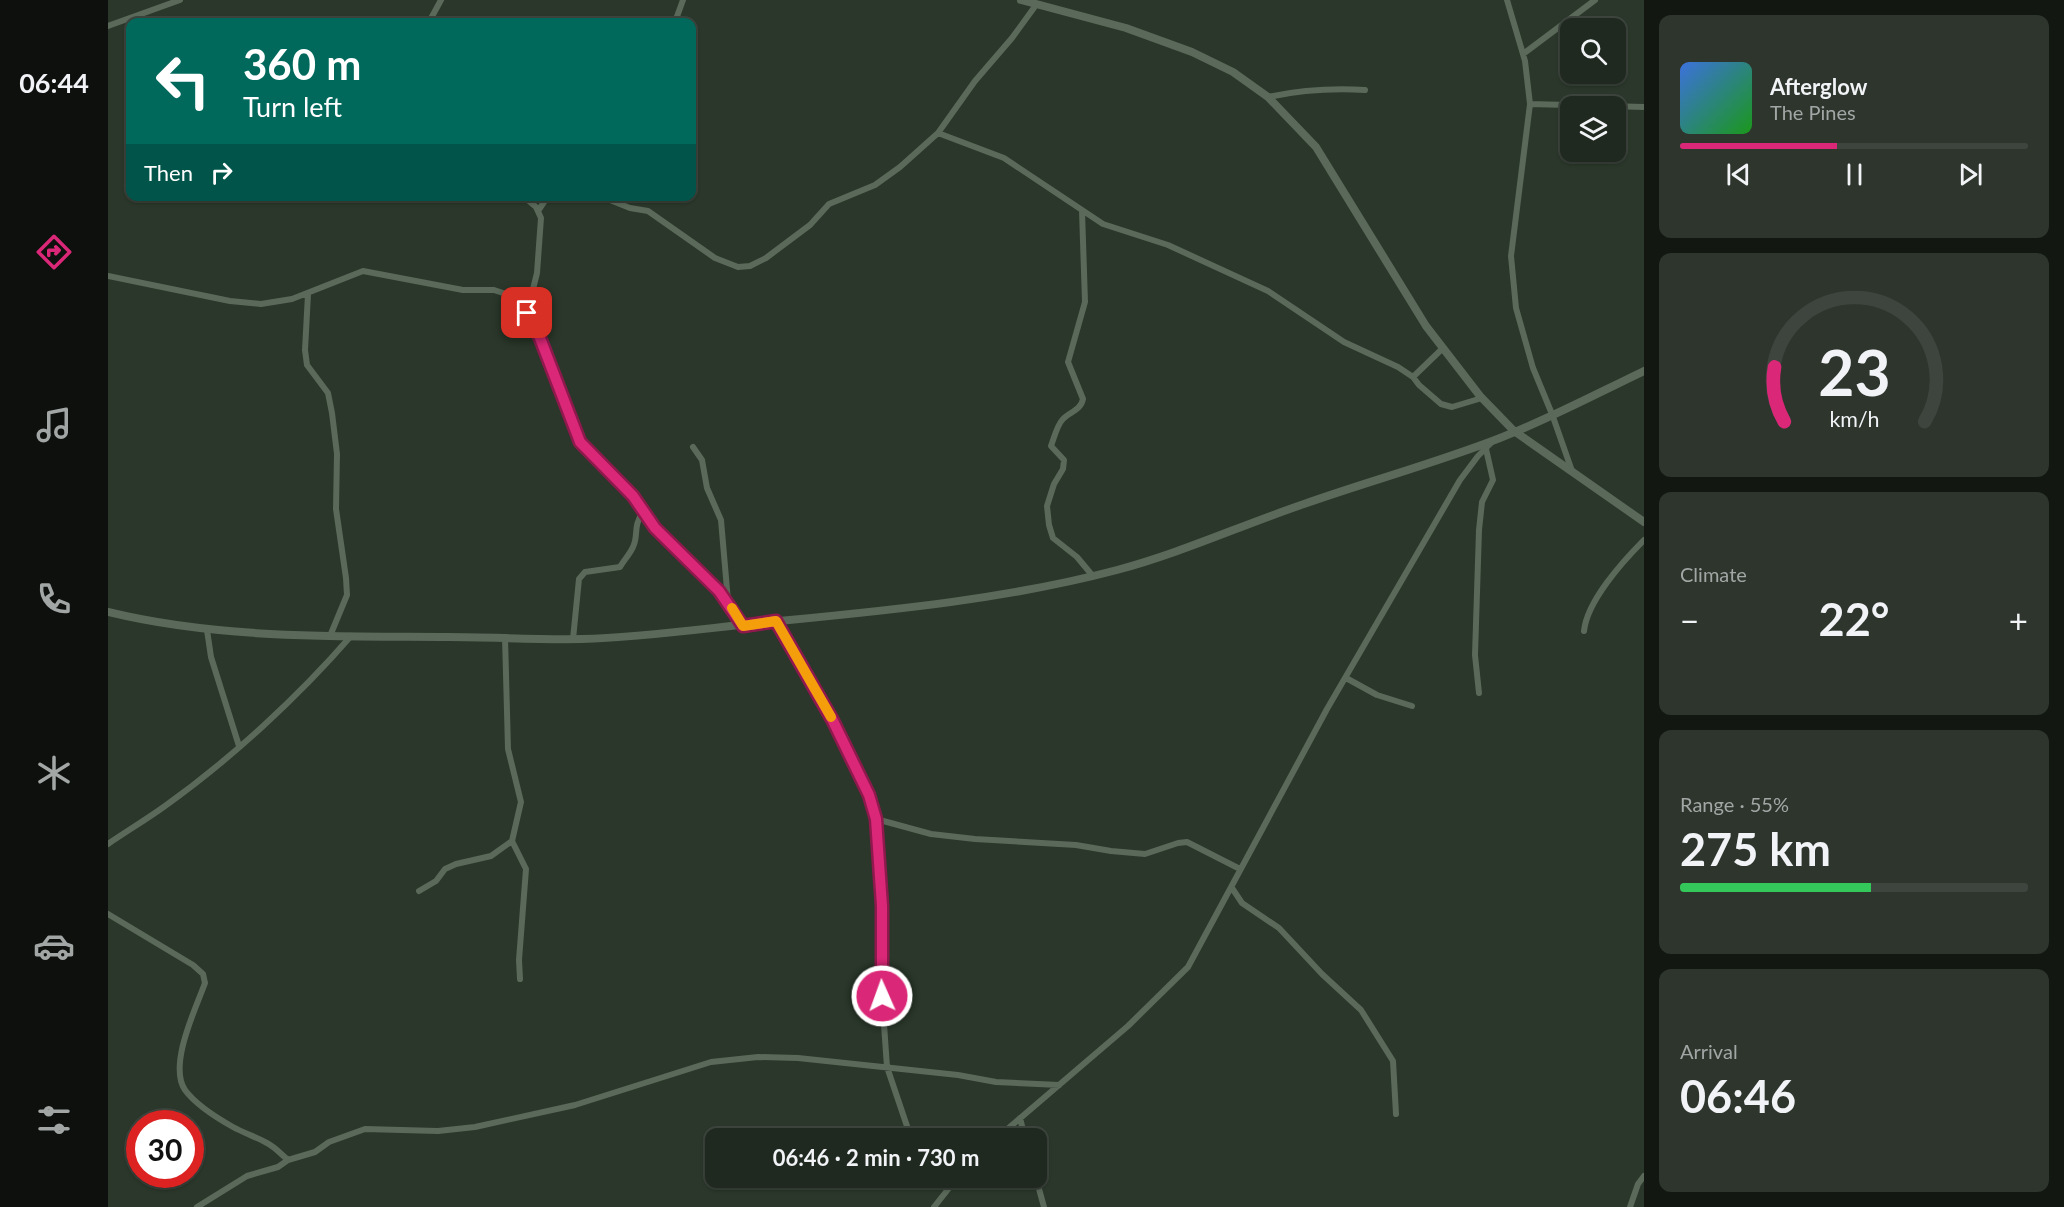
<!DOCTYPE html>
<meta charset="utf-8">
<style>
:root{--surface:#202920;--page:#2d352d;--text:#f1f3f6;--muted:#a2a6a5;--line:#3d453e;--accent:#db2777}
body{margin:0;font-family:Lato,sans-serif;background:var(--page);color:var(--text);height:100vh;display:flex;flex-direction:column;font-size:22px;white-space:nowrap}
*{box-sizing:border-box;margin:0}
p{font-size:20px;color:var(--muted)}
.icon{flex:none;width:33px;height:33px;fill:none;stroke:currentColor;stroke-width:2;stroke-linecap:round;stroke-linejoin:round}
.map{position:relative;flex:1;overflow:hidden}
.side{display:flex;flex-direction:column;gap:15px;padding:15px;background:#121712;width:420px}
.side>*{flex:none}
.hud{position:absolute;left:18px;top:18px;width:570px;height:183px;border-radius:12px;box-shadow:0 2px 4px #0004,0 0 0 2px var(--line);background:#00695c;color:#fff;overflow:hidden}
.tools{position:absolute;left:1452px;top:18px;display:grid;gap:12px}
.tools a{display:grid;place-items:center;width:66px;height:66px;border-radius:12px;background:var(--surface);box-shadow:0 2px 4px #0004,0 0 0 2px var(--line);font-size:30px}
.speed{position:absolute;left:18px;top:1110px;display:flex;gap:12px;font-size:30px;font-weight:700;text-align:center}
.speed>*{display:grid;place-content:center;width:78px;height:78px;border-radius:50%;background:var(--surface);box-shadow:0 2px 4px #0004,0 0 0 2px var(--line);line-height:1}
.speed .limit{border:9px solid #d22;background:#fff;color:#111}
.pin{position:absolute;display:grid;place-items:center;width:51px;height:51px;color:#fff;margin:-26px;border-radius:12px;box-shadow:0 3px 9px #0006}
.me{position:absolute;width:66px;margin:-33px;rotate:358deg;stroke-linejoin:round;filter:drop-shadow(0 0 4px #0008)}
.turn{display:flex;align-items:center;gap:21px;height:126px;padding:0 18px;font-size:27px}
.turn .icon{width:78px;height:78px;stroke-width:2.5}
.turn b{display:block;font-size:42px;line-height:51px}
.then{display:flex;align-items:center;height:57px;padding:0 18px;background:#0003;gap:12px;font-size:22px}
.big{font-size:45px;font-weight:700;line-height:1.1}
.side .widget{flex:1;display:flex;flex-direction:column;justify-content:center;gap:9px;min-width:0;padding:0 21px;border-radius:12px;background:var(--page)}
.side .dial{align-items:center;gap:0}
.dial svg{height:156px;overflow:visible;fill:none;stroke:var(--line);stroke-width:7;stroke-linecap:round;text-anchor:middle}
.dial text{fill:var(--text);stroke:none}
.song{display:flex;align-items:center;gap:18px}
.cover{width:72px;height:72px;border-radius:9px;background:linear-gradient(135deg,hsl(220 70% 55%),hsl(120 70% 35%))}
.played{height:6px;border-radius:3px;background:linear-gradient(90deg,var(--accent) 45%,var(--line) 45%)}
.keys{display:flex;justify-content:space-around;direction:ltr}
.heat{display:flex;justify-content:space-between;align-items:center;font-size:33px;direction:ltr}
.charge{height:9px;border-radius:4px;background:linear-gradient(90deg,#34c759 55%,var(--line) 0)}
.trip{position:absolute;left:597px;top:1128px;width:342px;height:60px;border-radius:12px;background:var(--surface);box-shadow:0 2px 4px #0004,0 0 0 2px var(--line);font-weight:700;line-height:60px;text-align:center}
main{display:flex;flex:1;min-height:0}
.dock{display:flex;flex-direction:column;width:108px;justify-content:space-around;align-items:center;background:#0d100d;color:var(--muted)}
.dock .icon{width:42px;height:42px}
.dock .selected{color:var(--accent)}
.dock b{font-size:27px;color:var(--text)}
.map>svg:first-child{display:block}
.lines{fill:none;stroke-linecap:round;stroke-linejoin:round}
.minor{stroke:#5a695a;stroke-width:6}
.tertiary{stroke:#5a695a;stroke-width:8}
.route-casing{stroke:#8e194d;stroke-width:15}
.route{stroke:#db2777;stroke-width:10}
.slow{stroke:#f59e0b;stroke-width:10}
</style>
<main>
<nav class="dock">
<b>06:44</b>
<svg class="icon selected" aria-label="directions" viewBox="0 0 24 24"><path d="M12 3l9 9-9 9-9-9zM9 14v-3h6M13 9l2 2-2 2"/></svg>
<svg class="icon" aria-label="music" viewBox="0 0 24 24"><path d="M9 18V5l10-2v13"/><circle cx="6" cy="18" r="3"/><circle cx="16" cy="16" r="3"/></svg>
<svg class="icon" aria-label="phone" viewBox="0 0 24 24"><path d="M5 4h4l2 5-3 2q2 4 5 5l2-3 5 2v4C11 20 4 13 5 4z"/></svg>
<svg class="icon" aria-label="climate" viewBox="0 0 24 24"><path d="M12 3v18M4 7l16 10M4 17L20 7"/></svg>
<svg class="icon" aria-label="car" viewBox="0 0 24 24"><path d="M5 17H2v-5l4-1 3-4h7l3 4 3 1v5h-3M9 17h6M6 11h13"/><circle cx="7" cy="17" r="2"/><circle cx="17" cy="17" r="2"/></svg>
<svg class="icon" aria-label="filters" viewBox="0 0 24 24"><path d="M4 7h16M4 17h16"/><circle cx="9" cy="7" r="2"/><circle cx="15" cy="17" r="2"/></svg>
</nav>
<div class="map">
<svg width="1536" height="1207" viewBox="0 0 1536 1207">
<rect width="100%" height="100%" fill="#2a372a"/>
<g class="lines">
<!-- minor -->
<path class="minor" d="M 1399,0 L 1417,61 L 1422,104 L 1403,256 L 1408,308 L 1425,368 L 1444,414 L 1464,471
M 321,22 L 333,0
M 567,22 L 575,0
M 0,26 L 72,0
M 1415,54 L 1487,0
M 1160,97 C 1193,90 1224,88 1257,90
M 1422,104 L 1536,107
M 830,133 L 896,158 L 995,224 L 1060,245 L 1160,291 L 1236,342 L 1290,367 L 1305,377 L 1311,385 L 1333,404 L 1344,407 L 1374,398
M 415,196 L 428,207 L 433,218 L 429,273 L 419,313
M 492,196 L 522,208 L 540,211 L 607,258 L 630,267 L 642,266 L 658,258 L 702,225 L 721,204 L 767,185 L 792,167 L 830,133 L 867,81 L 904,38 L 928,5
M 419,199 L 435,196
M 430,211 L 440,196
M 974,211 L 977,302 L 960,362 L 975,399 C 973,410 962,412 955,419 C 949,425 946,438 943,446 L 956,460 L 955,469 L 946,484 L 939,506 L 941,525 L 945,538 L 969,557 L 984,575
M 0,276 L 122,301 L 153,304 L 184,299 L 255,271 L 355,290 L 386,290 L 404,296 L 414,303 L 432,338 L 472,442 L 525,497 L 547,528 L 611,591 L 635,625
M 200,294 L 197,350 L 199,365 L 220,393 L 224,413 L 229,454 L 228,509 L 238,578 L 239,595 L 222,636
M 1305,377 L 1335,348
M 585,447 L 594,460 L 599,488 L 613,520 L 620,601
M 668,621 L 725,721 L 761,795 L 768,819 L 774,906 L 774,996 L 779,1067 L 803,1138
M 99,630 L 103,657 L 131,746
M 1476,631 C 1479,601 1515,561 1536,540
M 465,639 L 471,579 L 477,572 L 512,567 C 516,560 522,554 525,547 C 531,535 524,527 536,510
M 1238,678 L 1269,695 L 1304,706
M 1371,693 L 1367,655 L 1371,530 L 1374,502 L 1385,480 L 1378,449
M 768,819 L 823,834 L 867,839 L 968,845 L 1003,851 L 1037,854 L 1070,843 L 1079,842 L 1132,869
M 404,841 L 418,869 L 411,960 L 412,979
M 0,844 C 19,831 39,819 57,806 C 123,759 190,697 243,636
M 1124,888 L 1134,903 L 1171,928 L 1214,974 L 1253,1010 L 1285,1061 L 1288,1114
M 311,891 L 328,881 L 337,869 L 348,864 L 383,856 L 404,841 L 413,802 L 400,749 L 397,637
M 0,914 L 85,965 L 95,974 L 97,983 C 88,1008 60,1065 77,1090 C 88,1105 109,1118 125,1127 C 136,1133 148,1137 159,1143 C 167,1147 174,1155 180,1160
M 912,1118 L 917,1138
M 889,1138 L 1020,1026 L 1080,967 L 1219,709 L 1352,480 L 1370,456 L 1386,440
M 830,1178 L 839,1190
M 928,1178 L 936,1207
M 89,1207 L 139,1176 L 170,1167 L 180,1160 L 207,1152 L 221,1142 L 257,1129 L 330,1131 L 367,1127 L 467,1105 L 603,1062 L 650,1057 L 690,1058 L 850,1075 L 888,1082 L 951,1085
M 826,1207 L 849,1178
M 1522,1207 L 1530,1184 L 1536,1176"/>
<!-- tertiary -->
<path class="tertiary" d="M 913,0 L 1018,28 L 1084,52 L 1125,72 L 1160,97 L 1208,147 L 1318,326 L 1372,396 L 1406,431 L 1536,522
M 0,612 C 110,639 227,636 340,637 C 384,637 430,640 474,639 C 541,637 606,627 672,621 C 785,610 899,599 1009,570 C 1073,553 1134,525 1196,504 C 1261,481 1328,463 1392,438 C 1441,419 1488,394 1536,371"/>
</g>
<g class="lines">
<defs>
<path id="route" d="M 419,313 L 432,338 L 472,442 L 525,496 L 547,528 L 611,591 L 635,626 L 668,621 L 725,721 L 761,795 L 768,819 L 774,906 L 774,996"/>
</defs>
<!-- route casing -->
<use href="#route" class="route-casing"/>
<!-- route -->
<use href="#route" class="route"/>
<!-- slow -->
<path class="slow" d="M 624,608 L 635,626 L 668,621 L 723,717"/>
</g>
</svg>
<div class="tools">
<a><svg class="icon" aria-label="search" viewBox="0 0 24 24"><circle cx="10" cy="10" r="6"/><path d="M15 15l6 6"/></svg></a>
<a><svg class="icon" aria-label="layers" viewBox="0 0 24 24"><path d="M12 4l9 5-9 5-9-5zM3 14l9 5 9-5"/></svg></a>
</div>
<div class="speed"><div class="limit">30</div></div>
<div class="pin" style="left:419px;top:313px;background:#d93025"><svg class="icon" aria-label="arrive" viewBox="0 0 24 24"><path d="M6 21V4h12l-3 4 3 4H6"/></svg></div>
<svg class="me" style="left:774px;top:996px" viewBox="-20 -20 40 40"><circle r="17" fill="#db2777" stroke="#fff" stroke-width="3"/><path d="M0-11L8 9 0 5-8 9z" fill="#fff"/></svg>
<div class="trip">06:46 · 2 min · 730 m</div>
<div class="hud">
<div class="turn"><svg class="icon" aria-label="left" viewBox="0 0 24 24"><path d="M17 20v-9H6M10 6l-5 5 5 5"/></svg><div><b>360 m</b>Turn left</div></div>
<div class="then">Then<svg class="icon" aria-label="right" viewBox="0 0 24 24"><path d="M7 20v-9h11M14 6l5 5-5 5"/></svg></div>
</div>
</div>
<section class="side">
<div class="widget">
<div class="song"><i class="cover"></i><div><b>Afterglow</b><p>The Pines</p></div></div>
<div class="played"></div>
<div class="keys"><svg class="icon" aria-label="previous" viewBox="0 0 24 24"><path d="M18 5L8 12l10 7zM5 5v14"/></svg><svg class="icon" aria-label="pause" viewBox="0 0 24 24"><path d="M8 5v14M16 5v14"/></svg><svg class="icon" aria-label="next" viewBox="0 0 24 24"><path d="M6 5l10 7-10 7zM19 5v14"/></svg></div>
</div>
<div class="widget dial"><svg viewBox="0 0 100 80">
<path d="M14 69A42 42 0 1 1 86 69"/>
<path d="M14 69A42 42 0 0 1 9 41" stroke="#db2777"/>
<text x="50" y="56" font-size="32" font-weight="700">23</text>
<text x="50" y="72" font-size="11">km/h</text>
</svg></div>
<div class="widget"><p>Climate</p>
<div class="heat"><a>−</a><b class="big">22°</b><a>+</a></div>
</div>
<div class="widget"><p>Range · 55%</p><b class="big">275 km</b><div class="charge"></div></div>
<div class="widget"><p>Arrival</p><b class="big">06:46</b></div>
</section>
</main>
